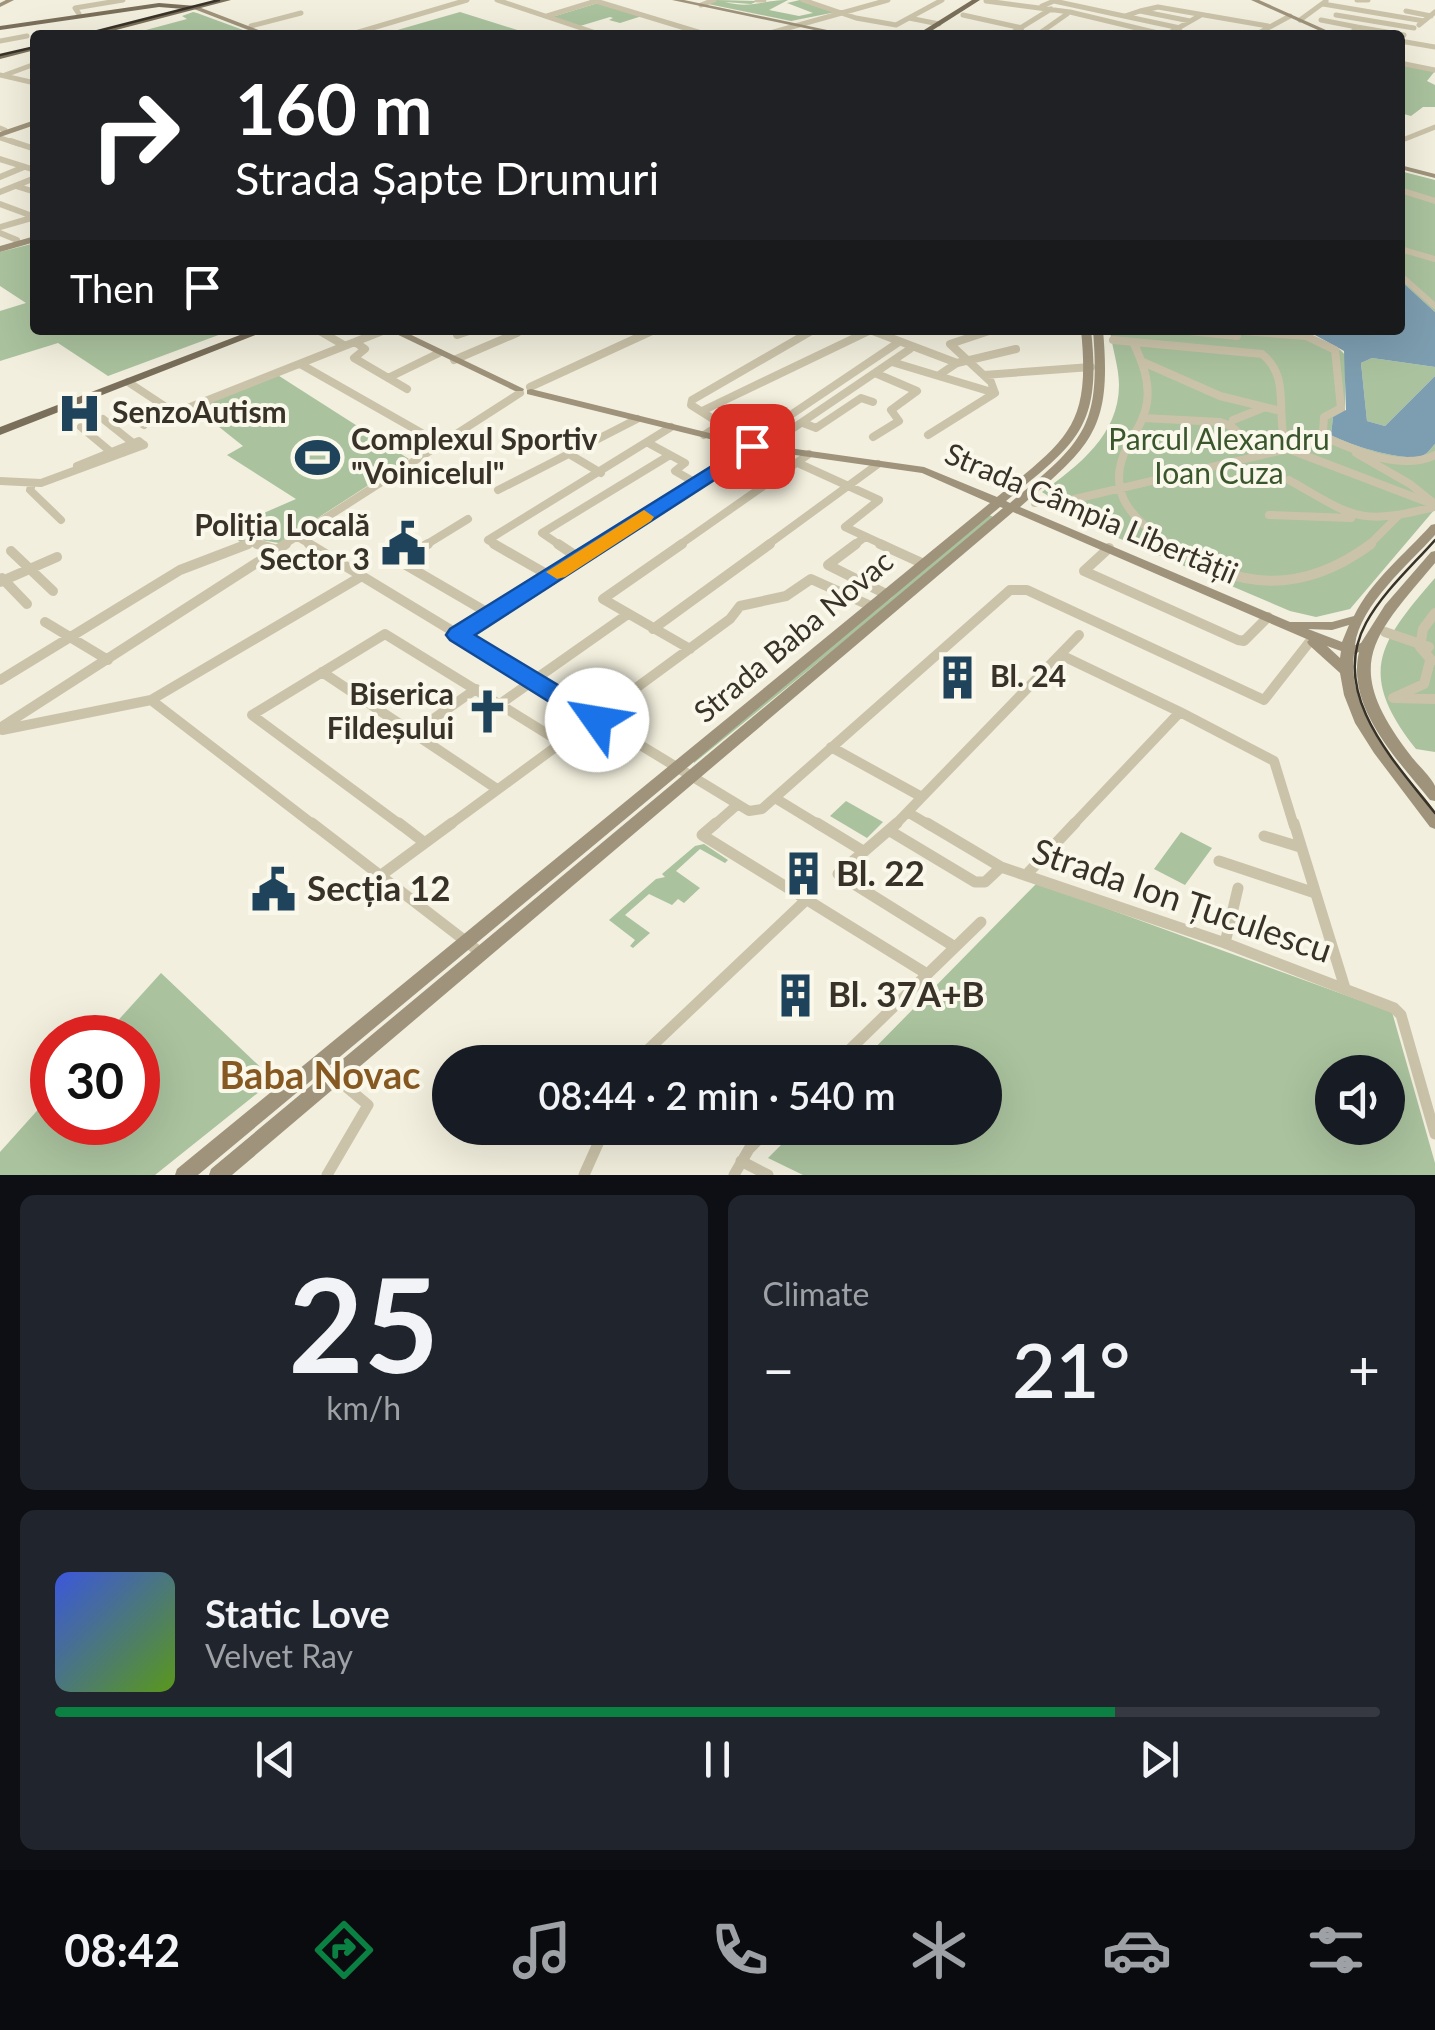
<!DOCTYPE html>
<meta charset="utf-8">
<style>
:root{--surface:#171b24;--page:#20242c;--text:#f1f3f6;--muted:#9ea1a6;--line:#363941;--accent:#0b8043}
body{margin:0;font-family:Lato,sans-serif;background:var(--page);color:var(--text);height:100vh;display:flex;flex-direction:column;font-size:38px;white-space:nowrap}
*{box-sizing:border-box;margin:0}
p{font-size:32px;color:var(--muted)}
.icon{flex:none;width:55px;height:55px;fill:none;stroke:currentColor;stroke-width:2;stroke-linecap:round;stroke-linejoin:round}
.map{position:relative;height:1175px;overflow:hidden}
.sheet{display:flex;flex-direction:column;gap:20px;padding:20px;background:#0d0f14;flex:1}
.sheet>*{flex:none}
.top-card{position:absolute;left:30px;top:30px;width:1375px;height:305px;border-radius:10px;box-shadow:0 10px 40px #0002;background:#202124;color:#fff;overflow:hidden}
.controls{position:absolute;left:1315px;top:1055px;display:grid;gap:20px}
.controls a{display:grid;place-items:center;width:90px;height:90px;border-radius:50%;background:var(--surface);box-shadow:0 10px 40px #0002;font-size:50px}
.speed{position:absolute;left:30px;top:1015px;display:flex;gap:20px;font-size:50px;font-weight:700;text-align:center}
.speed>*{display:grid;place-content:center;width:130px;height:130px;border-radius:50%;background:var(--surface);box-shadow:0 10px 40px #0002;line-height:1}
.speed .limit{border:15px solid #d22;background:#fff;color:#111}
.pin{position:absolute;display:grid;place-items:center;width:85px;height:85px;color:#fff;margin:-42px;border-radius:20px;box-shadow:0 5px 15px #0006}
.me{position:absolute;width:110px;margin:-55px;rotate:302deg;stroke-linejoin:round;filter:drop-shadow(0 0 8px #0008)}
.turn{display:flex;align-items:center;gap:35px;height:210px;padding:0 40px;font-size:45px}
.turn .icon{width:130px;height:130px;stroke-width:2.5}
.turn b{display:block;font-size:70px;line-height:85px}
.then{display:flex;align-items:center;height:95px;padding:0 40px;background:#0003;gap:20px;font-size:38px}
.big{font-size:75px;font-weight:600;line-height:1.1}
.sheet .tile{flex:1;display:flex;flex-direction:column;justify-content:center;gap:15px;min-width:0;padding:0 35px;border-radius:15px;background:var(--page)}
.sheet .dial{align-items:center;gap:0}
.dial b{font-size:130px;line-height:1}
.song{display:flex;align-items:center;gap:30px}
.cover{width:120px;height:120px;border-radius:15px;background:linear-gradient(135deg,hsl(230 70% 55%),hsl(90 70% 35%))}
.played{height:10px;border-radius:5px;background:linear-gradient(90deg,var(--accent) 80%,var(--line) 80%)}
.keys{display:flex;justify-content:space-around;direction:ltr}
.heat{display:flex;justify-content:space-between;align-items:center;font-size:55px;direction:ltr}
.sheet .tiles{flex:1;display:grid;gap:20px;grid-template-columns:1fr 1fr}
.tile:last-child{grid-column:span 2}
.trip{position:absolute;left:432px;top:1045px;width:570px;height:100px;border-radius:50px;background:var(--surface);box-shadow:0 10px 40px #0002;font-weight:600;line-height:100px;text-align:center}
.dock{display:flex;height:160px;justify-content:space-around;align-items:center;background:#090b0e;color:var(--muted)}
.dock .icon{width:70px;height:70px}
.dock .current{color:var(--accent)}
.dock b{font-size:45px;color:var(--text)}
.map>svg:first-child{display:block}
.green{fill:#aac29e;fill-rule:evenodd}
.water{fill:#7d9eb0}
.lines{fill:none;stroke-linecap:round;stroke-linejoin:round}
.street-far4{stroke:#cbc3a9;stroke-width:5}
.street-far3{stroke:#cbc3a9;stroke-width:6}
.street-far2{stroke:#cbc3a9;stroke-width:8}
.street-far1{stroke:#cbc3a9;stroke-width:10}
.street{stroke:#cbc3a9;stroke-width:11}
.secondary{fill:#9f937b;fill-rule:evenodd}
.primary{fill:#7a6f5a;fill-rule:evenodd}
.tram{stroke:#383229;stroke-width:2.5}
.route{fill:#1a73e8;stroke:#114b97;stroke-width:2.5}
.slow{fill:#f59e0b}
.labels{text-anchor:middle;stroke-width:8;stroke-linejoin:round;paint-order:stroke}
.poi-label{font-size:30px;font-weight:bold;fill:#383229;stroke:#faf8ea;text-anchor:start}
.park-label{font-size:30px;fill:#3a562d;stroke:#faf8ea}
.street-label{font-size:30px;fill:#383229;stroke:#faf8ea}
.near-poi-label{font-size:35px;font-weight:bold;fill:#383229;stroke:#faf8ea;text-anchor:start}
.near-street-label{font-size:35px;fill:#383229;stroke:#faf8ea}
.near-neighbourhood-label{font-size:38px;font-weight:bold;fill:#875922;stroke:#faf8ea}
</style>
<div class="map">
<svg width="1435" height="1175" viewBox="0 0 1435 1175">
<rect width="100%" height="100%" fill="#f2efde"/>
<!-- green -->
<path class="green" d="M 716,0 L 758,1 L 751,4 L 725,2 C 751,9 762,0 788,0 L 769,10 L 799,16 L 813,13 L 787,3 L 800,0 L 836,12 L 791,21 L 708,4 Z
M 598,3 L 642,16 L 620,23 L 609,20 L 613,18 L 610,17 L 580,26 L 552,17 Z
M 193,12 L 197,13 L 257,35 L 131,34 L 187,19 L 182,16 Z
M 460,12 L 533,35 L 380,35 Z
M 1400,65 L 1435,71 L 1427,81 L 1435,85 L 1435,107 L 1423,107 L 1411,116 L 1400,113 Z
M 1400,171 L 1435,180 L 1435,312 L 1400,280 Z
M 35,243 L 35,330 L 232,330 L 108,376 L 58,343 L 0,361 L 0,311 L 26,303 L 0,286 L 0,252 Z
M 1110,330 C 1157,330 1319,317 1345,355 L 1345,412 L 1333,417 L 1331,435 C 1346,444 1408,464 1424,455 C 1428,453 1431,448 1435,444 L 1435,509 L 1350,609 L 1316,617 L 1290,611 L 1050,509 L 1053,499 L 1042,492 C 1078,466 1119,435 1119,385 C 1119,367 1112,348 1110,330 Z
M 1372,358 L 1435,367 L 1435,376 L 1385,426 L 1367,421 L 1361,363 Z
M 276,374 L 409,459 L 279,543 L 254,539 L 240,542 L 227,529 L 296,499 L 227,455 L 243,446 L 194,407 Z
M 989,515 L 996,518 L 694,763 L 694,760 Z
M 1435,578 L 1435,752 L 1416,749 C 1356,673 1379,643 1435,578 Z
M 846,801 L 883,822 L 867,838 L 830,816 Z
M 1181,832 L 1212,848 L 1185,885 L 1154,869 Z
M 704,844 L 728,860 L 725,863 L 700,849 L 676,871 L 700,888 L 684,903 L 678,899 L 672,905 L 649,894 L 625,915 L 650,933 L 633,948 L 630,946 L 635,940 L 609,920 L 656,879 L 665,877 L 662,874 L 695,846 Z
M 1037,883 L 1392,1012 L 1435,1163 L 1435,1175 L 803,1175 L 768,1158 L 798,1128 L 985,1128 L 985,1062 L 861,1062 ZM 1332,1072 L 1388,1072 L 1388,1128 L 1332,1128 Z
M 161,973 L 274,1080 L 155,1175 L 0,1175 L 0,1152 L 52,1094 L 52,1122 L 138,1122 L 138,1038 L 103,1037 Z"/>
<!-- water -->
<path class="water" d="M 1400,280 L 1435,312 L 1435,367 L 1372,358 L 1361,363 L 1367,421 L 1385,426 L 1435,376 L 1435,444 C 1431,448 1428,453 1424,455 C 1408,464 1346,444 1331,435 L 1333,417 L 1346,410 L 1344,351 L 1315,335 L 1272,330 L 1400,330 Z"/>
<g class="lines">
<!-- street-far4 -->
<path class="street-far4" d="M 497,0 L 602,35
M 757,0 L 764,0
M 803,0 L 856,18 L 896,25 L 942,0
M 1357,0 L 1368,0
M 596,1 L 708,35
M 986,1 L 1070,12 L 1166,35 L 1201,15
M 1323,4 L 1424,21
M 701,5 L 714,0
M 1042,6 L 1054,1 L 1180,28
M 1140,11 L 1158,7 L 1268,26
M 1406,11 L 1431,16
M 79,14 L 75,8 L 123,0
M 963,15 L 1022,28
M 1336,15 L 1414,28
M 547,16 L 599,0
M 1125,16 L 1140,11 L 1190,21
M 909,18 L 939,24
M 1300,20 L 1326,1
M 1321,20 L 1357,27
M 1419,25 L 1435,12
M 251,26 L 301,13
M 352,34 L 467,0
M 1199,34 L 1204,35
M 763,35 L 888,0
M 1009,35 L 1051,9
M 1037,35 L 1067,14
M 1255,35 L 1290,16
M 1350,35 L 1357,27 L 1404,35
M 0,41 L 27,36
M 1400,41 L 1435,47
M 1400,63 L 1435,70
M 0,75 L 35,83
M 5,75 L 35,64
M 0,128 L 5,130
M 0,138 L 19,144
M 1400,141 L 1435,127"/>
<!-- street-far3 -->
<path class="street-far3" d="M 11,141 L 35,149
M 0,159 L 35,170
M 0,177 L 24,167
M 16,186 L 35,192
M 1400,190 L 1435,201
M 0,192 L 35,178
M 0,204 L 35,217
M 0,227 L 35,217
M 0,233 L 17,240
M 1400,249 L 1435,259
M 1400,275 L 1435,306"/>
<!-- street-far2 -->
<path class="street-far2" d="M 318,330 L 342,344
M 870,330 L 957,363
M 992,330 L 950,344 L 991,382 L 995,393
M 1180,330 L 1237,336
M 1229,330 L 1306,336 L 1335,350 L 1341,408 L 1324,417 L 1323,431 L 1329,439 C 1359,452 1403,471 1435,455
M 457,335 L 472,330
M 1113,340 L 1262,354 C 1293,379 1273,416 1288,449 L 1435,505
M 355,342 L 365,349 L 354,358 L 407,389
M 1133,342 C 1142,361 1150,381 1147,402 C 1145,418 1136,431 1128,445 C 1103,493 1133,519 1171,546
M 454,360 L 517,333
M 892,362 L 995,393
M 1143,362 L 1220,396 L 1281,411
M 302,365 L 441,444
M 939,375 L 957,363 L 1016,349
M 984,375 L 1091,367
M 388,378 L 439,353
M 128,382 L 175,413 L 385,330
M 530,387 L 654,330
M 125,411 L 144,425
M 702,411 L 871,330
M 1143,418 L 1220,422 L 1231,426 L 1262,455
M 103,419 L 133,443
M 1233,420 L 1263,408
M 803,423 L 816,428 L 861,398 L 873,402
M 81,427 L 111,452
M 704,435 L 721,424 L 691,405 L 692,400 L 813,330
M 928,435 L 995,393
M 873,437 L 899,421 L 891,410 L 917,391 L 875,373
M 650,444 L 685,463 L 675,471 L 696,483
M 746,445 L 899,342
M 764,448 L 910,349
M 1356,453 L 1410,484 L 1435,504
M 569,454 L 601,473
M 800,464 L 879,500 L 845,527 L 886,546
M 77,466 L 139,441 L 144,445
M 1289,480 C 1354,517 1358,526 1434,507
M 0,481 L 41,483 L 144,445
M 32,484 L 30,490 L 61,520
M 498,490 L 637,419
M 1035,503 L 1062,502 L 1288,449
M 1269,515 L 1351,518
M 298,537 L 313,546
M 242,546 L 252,542 L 265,546
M 282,546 L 520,393
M 424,546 L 468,519
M 498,546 L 488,540 L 671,427
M 561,546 L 542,533 L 670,455
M 597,546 L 752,447
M 678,546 L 809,454
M 766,546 L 878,464
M 853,546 L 865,537
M 1368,546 L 1398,516"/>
<!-- street-far1 -->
<path class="street-far1" d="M 257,544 L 278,550
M 309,544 L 749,811 L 762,809 L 1010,590 L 1027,590 L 1264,700 L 1311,640
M 428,544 L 399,561 L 490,614
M 494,544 L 550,576
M 558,544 L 579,558
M 682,544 L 603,599 L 690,649
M 856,544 L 828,565 L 888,595
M 880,544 L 924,564
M 1168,544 C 1238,591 1302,595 1371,544
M 1109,548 L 1084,571 L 1238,640 L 1244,641 L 1268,617
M 11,551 L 53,591
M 2,578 L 27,604
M 0,582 L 57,557
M 45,622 L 108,660
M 653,629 L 770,544
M 1385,632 L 1429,647
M 458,635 L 601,544
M 1061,655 L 1180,712
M 1430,661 L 1424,684 L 1393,698 L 1435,699
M 1432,661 L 1420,647 L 1423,629 L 1435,613
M 322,672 L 497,789
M 0,680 L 180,570 L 248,544
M 151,700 L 315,826
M 500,704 L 628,614
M 0,728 L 286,544
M 2,730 L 151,700 L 362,576
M 413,733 L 476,689
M 831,747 L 920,796
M 775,798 L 821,826
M 909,813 L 931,826
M 402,826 L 252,715 L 385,634 L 562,743
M 448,826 L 730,619 L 740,606 L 786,596 L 811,579 L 873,607
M 713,826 L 737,805
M 894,826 L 1079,635
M 1072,826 L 1180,712 L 1274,761 L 1294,826"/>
<!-- street -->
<path class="street" d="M 312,823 L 481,953
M 399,823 L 425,843
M 716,823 L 702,835 L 927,974
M 817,823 L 863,851
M 897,823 L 838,874 L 955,947
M 927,823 L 1001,867 L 1225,943 L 1394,1008 L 1401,1015 L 1435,1134
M 1294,823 L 1345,988
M 890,831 L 975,882 L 985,882 L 1001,867
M 1264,836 L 1300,847
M 1219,861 L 1315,893
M 1026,875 L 1075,823
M 380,876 L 452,823
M 1225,943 L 1238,888
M 635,1062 L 805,901
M 837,1062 L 981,922
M 319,1064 L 368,1105 L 327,1175
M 741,1161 L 768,1175
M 584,1175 L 605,1128
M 734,1175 L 749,1149 L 770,1128"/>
<!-- secondary -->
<path class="secondary" d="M 6,0 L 14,0 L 0,7 L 0,3 Z
M 672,0 L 684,0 L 851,35 L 838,35 Z
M 1251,0 L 1259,0 L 1337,35 L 1329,35 Z
M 196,6 L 269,34 L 270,35 L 261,35 L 194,9 Z
M 35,120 L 35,125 L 0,137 L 0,132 Z
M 1400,165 L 1435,174 L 1435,178 L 1400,169 Z
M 35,236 L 35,242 L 0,252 L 0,246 Z
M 388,330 L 401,330 L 524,389 L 523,391 L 515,391 Z
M 1081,330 L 1091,330 C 1102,428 1077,443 1006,501 L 1010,503 C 1083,442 1101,429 1093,330 L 1103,330 C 1112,430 1092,445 1020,507 L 1290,622 L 1332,622 L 1354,616 C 1371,581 1405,554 1431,525 L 1435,524 L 1435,535 C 1409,564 1360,605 1355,645 L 1361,643 L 1385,605 L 1431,552 L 1435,551 L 1435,563 C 1371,639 1341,665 1411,756 C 1416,763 1432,778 1435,786 C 1435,791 1435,796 1435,801 L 1430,800 C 1398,760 1346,708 1359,652 L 1354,654 C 1348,699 1379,741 1405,775 C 1412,783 1432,805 1435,813 C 1435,818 1435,823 1435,829 L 1430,827 L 1374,753 L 1355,723 L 1344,695 L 1340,673 L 1309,645 L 1307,642 L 1309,640 L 1013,512 L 232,1175 L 209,1175 L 211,1169 L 1003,508 L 1000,507 L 198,1175 L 175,1175 L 177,1169 L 990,503 L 922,473 L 746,448 L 527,394 L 527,390 L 531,389 L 746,442 L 924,467 L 997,497 C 1067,439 1091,427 1081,330 ZM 1349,625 L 1342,642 L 1308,629 L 1332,630 ZM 1327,646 L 1341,651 L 1340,658 Z"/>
<!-- primary -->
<path class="primary" d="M 220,0 L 231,0 L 97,35 L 84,35 L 184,9 L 159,7 L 0,30 L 0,26 L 159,3 L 196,6 Z
M 972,0 L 980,0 L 925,35 L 916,35 Z
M 35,46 L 35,50 L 0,59 L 0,55 Z
M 253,330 L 268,330 L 0,435 L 0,427 Z"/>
<!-- tram -->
<path class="tram" d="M 82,35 L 219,0
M 0,55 L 35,47
M 1435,540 C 1412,566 1383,592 1366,623 C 1328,693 1394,761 1435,813"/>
</g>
<!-- route -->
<path class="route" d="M 752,441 L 759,442 L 759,451 L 475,635 L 606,714 L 610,720 L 606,726 L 588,726 L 450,640 L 446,635 L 450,629 Z"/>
<!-- slow -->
<path class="slow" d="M 644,510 L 654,517 L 651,521 L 565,577 L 557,579 L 546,572 Z"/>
<!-- icons -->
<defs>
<symbol id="hospital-bare" viewBox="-9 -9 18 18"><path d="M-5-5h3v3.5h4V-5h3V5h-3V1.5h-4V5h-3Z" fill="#1f435a" stroke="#faf8ea" stroke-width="2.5" paint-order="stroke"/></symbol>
<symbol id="stadium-bare" viewBox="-9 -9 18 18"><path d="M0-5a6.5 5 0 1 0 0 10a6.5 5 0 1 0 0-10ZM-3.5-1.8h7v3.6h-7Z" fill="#1f435a" stroke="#faf8ea" stroke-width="2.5" paint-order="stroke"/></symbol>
<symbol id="civic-bare" viewBox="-9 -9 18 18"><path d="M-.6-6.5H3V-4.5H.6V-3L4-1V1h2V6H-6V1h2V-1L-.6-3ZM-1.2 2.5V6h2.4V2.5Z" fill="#1f435a" stroke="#faf8ea" stroke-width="2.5" paint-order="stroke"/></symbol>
<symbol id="building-bare" viewBox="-9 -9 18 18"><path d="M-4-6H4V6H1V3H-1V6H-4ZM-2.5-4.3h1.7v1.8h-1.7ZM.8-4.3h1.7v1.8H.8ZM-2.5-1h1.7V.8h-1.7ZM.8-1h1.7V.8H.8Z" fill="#1f435a" stroke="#faf8ea" stroke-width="2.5" paint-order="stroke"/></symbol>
<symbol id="church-bare" viewBox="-9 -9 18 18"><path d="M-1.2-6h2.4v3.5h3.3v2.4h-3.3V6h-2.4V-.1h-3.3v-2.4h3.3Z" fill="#1f435a" stroke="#faf8ea" stroke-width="2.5" paint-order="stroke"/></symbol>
</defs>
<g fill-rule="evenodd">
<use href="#hospital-bare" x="48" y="382" width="63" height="63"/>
<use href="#stadium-bare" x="286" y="426" width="63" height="63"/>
<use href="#civic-bare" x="372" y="512" width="63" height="63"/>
<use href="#building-bare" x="926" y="646" width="63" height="63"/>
<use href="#church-bare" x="456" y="680" width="63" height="63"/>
<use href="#building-bare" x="772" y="842" width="63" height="63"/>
<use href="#civic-bare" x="242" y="858" width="63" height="63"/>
<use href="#building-bare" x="764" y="964" width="63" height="63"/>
</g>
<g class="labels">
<!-- poi labels -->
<g class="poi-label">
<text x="112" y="423">SenzoAutism</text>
<text x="351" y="450">Complexul Sportiv<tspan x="351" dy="34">"Voinicelul"</tspan></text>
<text x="370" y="536" text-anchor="end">Poliția Locală<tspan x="370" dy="34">Sector 3</tspan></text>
<text x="990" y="687">Bl. 24</text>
<text x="454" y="705" text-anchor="end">Biserica<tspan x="454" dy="34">Fildeșului</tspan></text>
</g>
<!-- park labels -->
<g class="park-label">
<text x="1219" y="450">Parcul Alexandru<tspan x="1219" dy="34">Ioan Cuza</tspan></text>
</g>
<!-- street labels -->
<g class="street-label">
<text transform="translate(1091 514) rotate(23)" y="10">Strada Câmpia Libertății</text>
<text transform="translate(794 637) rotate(-40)" y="10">Strada Baba Novac</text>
</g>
<!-- near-poi labels -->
<g class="near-poi-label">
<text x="836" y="886">Bl. 22</text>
<text x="307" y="901">Secția 12</text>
<text x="828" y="1007">Bl. 37A+B</text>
</g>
<!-- near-street labels -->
<g class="near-street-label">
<text transform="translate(1182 901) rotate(19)" y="12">Strada Ion Țuculescu</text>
</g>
<!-- near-neighbourhood labels -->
<g class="near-neighbourhood-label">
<text x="320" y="1089">Baba Novac</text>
</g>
</g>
</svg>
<div class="controls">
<a><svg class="icon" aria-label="sound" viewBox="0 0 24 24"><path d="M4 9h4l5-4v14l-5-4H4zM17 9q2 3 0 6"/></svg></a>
</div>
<div class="speed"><div class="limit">30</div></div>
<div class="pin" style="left:752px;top:446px;background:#d93025"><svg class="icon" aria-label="arrive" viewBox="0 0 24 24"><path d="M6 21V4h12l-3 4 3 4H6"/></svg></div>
<svg class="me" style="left:597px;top:720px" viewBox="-20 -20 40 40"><circle r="19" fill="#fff"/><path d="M0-13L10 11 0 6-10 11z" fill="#1a73e8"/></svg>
<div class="trip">08:44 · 2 min · 540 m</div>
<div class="top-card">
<div class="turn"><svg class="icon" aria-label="right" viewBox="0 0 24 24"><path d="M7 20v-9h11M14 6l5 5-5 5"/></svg><div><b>160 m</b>Strada Șapte Drumuri</div></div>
<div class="then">Then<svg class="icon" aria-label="arrive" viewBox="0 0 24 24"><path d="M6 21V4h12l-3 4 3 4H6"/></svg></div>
</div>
</div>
<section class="sheet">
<div class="tiles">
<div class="tile dial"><b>25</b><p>km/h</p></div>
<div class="tile"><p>Climate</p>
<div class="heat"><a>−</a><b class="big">21°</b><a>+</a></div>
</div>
<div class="tile">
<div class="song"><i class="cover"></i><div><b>Static Love</b><p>Velvet Ray</p></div></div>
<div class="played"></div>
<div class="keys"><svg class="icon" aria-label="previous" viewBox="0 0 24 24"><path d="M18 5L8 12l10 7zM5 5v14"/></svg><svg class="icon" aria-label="pause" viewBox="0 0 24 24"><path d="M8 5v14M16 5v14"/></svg><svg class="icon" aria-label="next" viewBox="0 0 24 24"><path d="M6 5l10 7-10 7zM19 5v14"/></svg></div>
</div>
</div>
</section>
<nav class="dock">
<b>08:42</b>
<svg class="icon current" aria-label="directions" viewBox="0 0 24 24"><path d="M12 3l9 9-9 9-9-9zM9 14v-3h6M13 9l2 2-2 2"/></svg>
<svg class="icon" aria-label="music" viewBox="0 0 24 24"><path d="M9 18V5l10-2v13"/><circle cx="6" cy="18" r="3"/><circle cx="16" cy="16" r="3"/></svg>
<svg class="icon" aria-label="phone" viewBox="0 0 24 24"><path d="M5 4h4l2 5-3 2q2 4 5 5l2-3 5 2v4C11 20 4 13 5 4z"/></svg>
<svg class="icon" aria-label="climate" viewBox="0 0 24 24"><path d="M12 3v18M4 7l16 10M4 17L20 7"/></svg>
<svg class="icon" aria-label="car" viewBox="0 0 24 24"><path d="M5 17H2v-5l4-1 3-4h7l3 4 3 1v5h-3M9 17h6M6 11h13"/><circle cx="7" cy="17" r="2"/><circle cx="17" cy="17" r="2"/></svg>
<svg class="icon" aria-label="filters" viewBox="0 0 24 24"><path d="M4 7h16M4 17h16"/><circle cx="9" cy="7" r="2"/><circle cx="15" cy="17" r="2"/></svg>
</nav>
